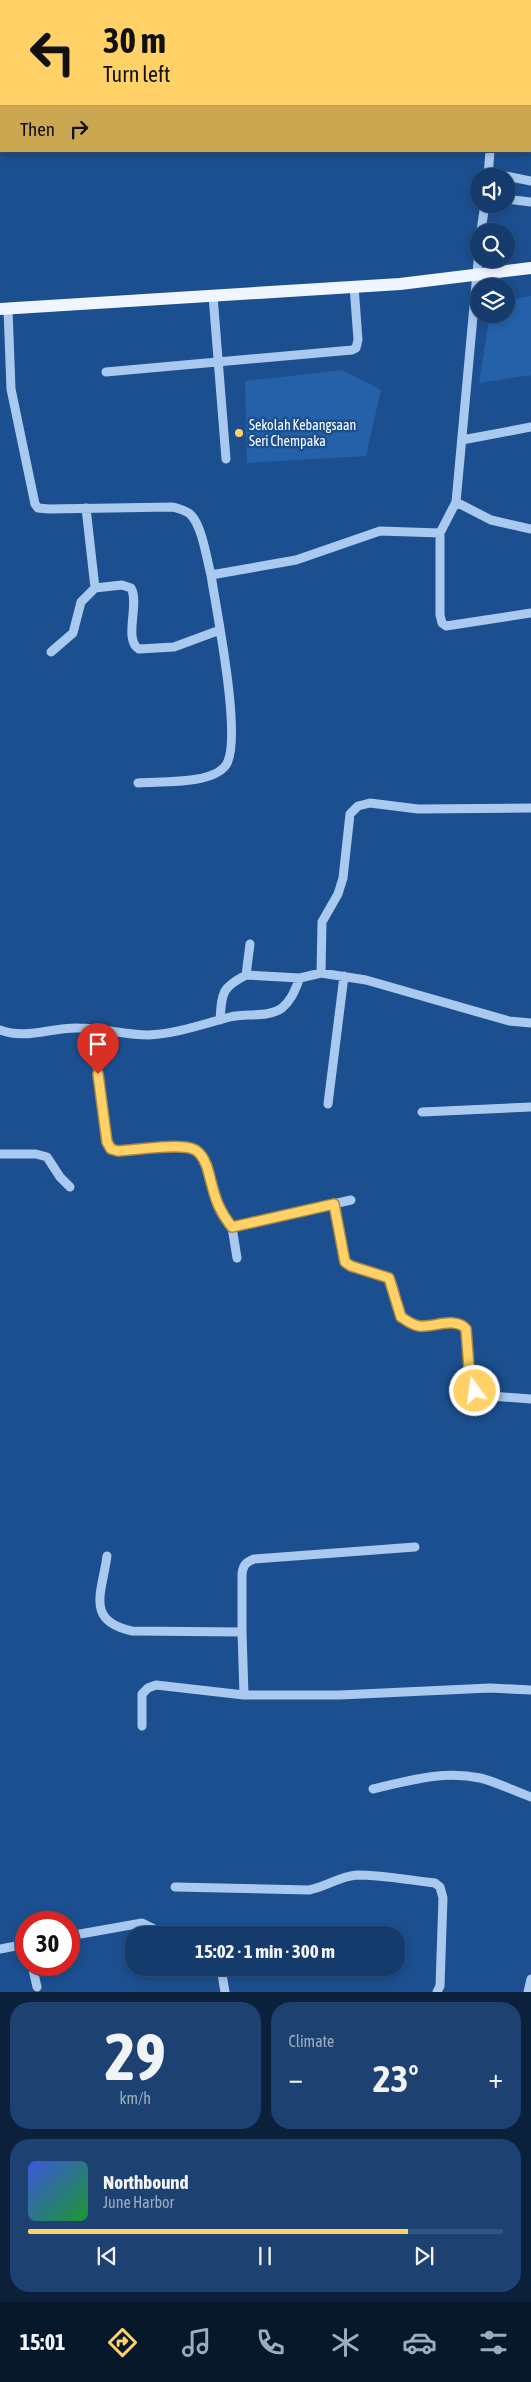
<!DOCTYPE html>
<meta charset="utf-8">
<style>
:root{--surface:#143b6b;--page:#1d4271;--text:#f1f3f6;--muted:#9dadc1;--line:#33557e;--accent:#ffd166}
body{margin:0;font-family:"Asap Condensed",sans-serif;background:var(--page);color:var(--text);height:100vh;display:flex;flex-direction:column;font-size:19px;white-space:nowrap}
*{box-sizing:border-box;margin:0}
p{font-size:16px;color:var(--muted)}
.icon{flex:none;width:28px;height:28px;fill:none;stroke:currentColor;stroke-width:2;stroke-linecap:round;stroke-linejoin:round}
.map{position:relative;height:1992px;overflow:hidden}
.drawer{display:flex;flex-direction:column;gap:10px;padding:10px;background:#0b203b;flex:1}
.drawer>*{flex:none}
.top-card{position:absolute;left:0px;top:0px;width:531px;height:152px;box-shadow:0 2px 8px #0003,0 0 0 1px var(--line);background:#ffd166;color:#111;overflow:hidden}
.buttons{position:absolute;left:470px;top:168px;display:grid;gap:10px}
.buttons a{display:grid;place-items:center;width:45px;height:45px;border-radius:50%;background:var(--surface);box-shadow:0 2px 8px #0003,0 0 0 1px var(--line);font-size:25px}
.speed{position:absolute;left:15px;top:1911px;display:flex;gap:10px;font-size:25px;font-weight:700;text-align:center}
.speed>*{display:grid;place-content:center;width:65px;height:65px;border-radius:50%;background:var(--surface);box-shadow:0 2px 8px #0003,0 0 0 1px var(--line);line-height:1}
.speed .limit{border:8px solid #d22;background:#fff;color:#111}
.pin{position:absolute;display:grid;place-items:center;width:42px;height:42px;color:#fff;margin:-51px -21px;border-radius:50% 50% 50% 0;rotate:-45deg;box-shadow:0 0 5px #0007}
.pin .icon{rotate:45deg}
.me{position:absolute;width:55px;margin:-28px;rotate:346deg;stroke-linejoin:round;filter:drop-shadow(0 0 4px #0008)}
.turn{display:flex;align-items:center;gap:18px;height:105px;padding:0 20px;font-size:22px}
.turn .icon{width:65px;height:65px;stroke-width:2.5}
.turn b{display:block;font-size:35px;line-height:42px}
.then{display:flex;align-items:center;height:48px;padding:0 20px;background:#0003;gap:10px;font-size:19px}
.big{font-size:38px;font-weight:700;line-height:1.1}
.drawer .tile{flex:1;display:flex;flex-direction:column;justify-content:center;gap:8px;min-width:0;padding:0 18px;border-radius:20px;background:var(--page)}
.drawer .dial{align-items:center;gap:0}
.dial b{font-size:65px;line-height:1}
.song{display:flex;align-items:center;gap:15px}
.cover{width:60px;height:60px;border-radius:8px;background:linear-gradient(135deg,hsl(230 70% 55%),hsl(130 70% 35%))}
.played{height:5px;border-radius:2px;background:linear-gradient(90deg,var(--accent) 80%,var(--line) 80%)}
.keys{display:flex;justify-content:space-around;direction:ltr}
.heat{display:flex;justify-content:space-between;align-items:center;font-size:28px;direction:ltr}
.drawer .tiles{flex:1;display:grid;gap:10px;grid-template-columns:1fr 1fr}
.tile:last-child{grid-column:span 2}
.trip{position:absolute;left:125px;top:1926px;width:280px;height:50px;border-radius:20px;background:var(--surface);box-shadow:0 2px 8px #0003,0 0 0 1px var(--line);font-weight:700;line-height:50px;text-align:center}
.tab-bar{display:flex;height:80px;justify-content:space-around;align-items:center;background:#08182b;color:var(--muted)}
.tab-bar .icon{width:35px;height:35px}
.tab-bar .on{color:var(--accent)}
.tab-bar b{font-size:22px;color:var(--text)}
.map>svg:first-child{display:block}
.green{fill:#2461a8}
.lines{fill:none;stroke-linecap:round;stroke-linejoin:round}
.minor{stroke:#a9c9ee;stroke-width:9}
.major{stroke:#f0f6ff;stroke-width:12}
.route-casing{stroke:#a68842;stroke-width:12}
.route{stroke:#ffd166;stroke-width:9}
.poi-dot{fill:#ffd166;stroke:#1b4f8f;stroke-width:2}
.labels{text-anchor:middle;stroke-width:5;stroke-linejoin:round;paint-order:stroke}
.poi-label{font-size:14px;fill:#fff;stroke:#1b4f8f;text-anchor:start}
</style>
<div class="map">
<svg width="531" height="1992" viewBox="0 0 531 1992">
<rect width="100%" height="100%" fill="#1b4f8f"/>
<!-- green -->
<path class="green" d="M 531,296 L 531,379 L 530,375 L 479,383 L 490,314 L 506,314 L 506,300 Z
M 343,370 L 381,390 L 366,456 L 247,463 L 245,381 Z"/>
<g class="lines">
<!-- minor -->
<path class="minor" d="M 388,1 L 388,0
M 488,176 L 490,151
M 506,176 L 531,181
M 506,199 L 531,202
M 481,231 L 485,204
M 213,296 L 226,459
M 8,309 L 11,389 L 35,504 L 38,508 L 49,509 L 173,507 C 180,509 186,510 191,515 C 202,526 207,560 211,575 L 296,560 L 380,531 L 440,533 L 456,502 L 479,251
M 106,372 L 352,350 L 356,348 L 358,340 L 354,286
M 462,440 L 531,427
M 456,502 L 491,520 L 531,529
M 86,508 L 95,588
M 440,533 L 440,615 L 442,623 L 446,626 L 531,613
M 51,652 L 73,633 L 81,602 L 95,588 L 122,585 L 131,588 C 140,603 123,640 139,649 L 174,647 L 220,630
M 138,783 C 160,781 212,785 226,765 C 243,740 216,609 211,575
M 321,973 L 322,922 L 338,894 L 343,878 L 350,814 L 358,806 L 370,803 L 418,809 L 531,808
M 246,975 L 300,978
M 220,1020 C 222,993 221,988 246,975 L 250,944
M 0,1030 C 27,1040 51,1027 79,1028 C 102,1028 125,1035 148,1035 C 176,1034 203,1024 230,1017 C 246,1013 268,1018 282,1008 C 292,1000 295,989 300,978 L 321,973 L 366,980 L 509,1021 L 531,1023
M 96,1030 L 96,1055 L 107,1142 L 111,1149 L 119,1151 C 135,1150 179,1143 193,1149 C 202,1152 207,1165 209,1174 C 215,1197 217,1208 232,1227 L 351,1200
M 328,1104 L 344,976
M 422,1112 L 531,1107
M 0,1154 L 36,1154 L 47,1157 L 60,1177 L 70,1187
M 335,1203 L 343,1258 L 347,1265 L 389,1278 C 402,1295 389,1327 424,1326 C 436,1326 452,1320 463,1325 L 467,1332 L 470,1381 L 475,1391 L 491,1396 L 531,1399
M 232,1227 L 237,1258
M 107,1556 C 102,1593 85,1621 132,1631 L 242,1632 L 244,1695
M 242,1632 L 242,1574 C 243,1565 246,1562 254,1559 L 415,1547
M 142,1726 L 142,1694 L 148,1688 L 156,1685 L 244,1695 L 340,1695 L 490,1688 L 531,1690
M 373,1789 C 408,1781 443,1770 480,1778 C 497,1782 514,1791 531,1797
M 175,1887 L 309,1890 C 326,1887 340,1876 357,1875 C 382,1875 409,1880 435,1883 L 440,1887 L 443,1898 L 440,1986 L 437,1992
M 241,1935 L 246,1935
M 69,1936 L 142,1923 L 167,1935
M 0,1949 L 26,1944
M 32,1965 L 37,1987
M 221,1968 L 225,1992
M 528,1992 L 531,1979"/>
<!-- major -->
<path class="major" d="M 0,309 L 400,284 L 531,268"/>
</g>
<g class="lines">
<defs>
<path id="route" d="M 98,1074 L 107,1142 L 111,1149 L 118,1151 C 135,1150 179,1143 193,1149 C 202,1152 207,1165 209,1174 C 215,1197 217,1208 232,1227 L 334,1204 L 345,1262 L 351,1266 L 389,1278 L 401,1317 C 406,1320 412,1325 419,1326 C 432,1328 456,1316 466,1329 L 470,1381 L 475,1391"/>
</defs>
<!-- route casing -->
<use href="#route" class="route-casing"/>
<!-- route -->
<use href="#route" class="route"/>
</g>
<!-- markers -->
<circle class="poi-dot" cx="239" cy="433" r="5"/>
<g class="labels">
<!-- poi labels -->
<g class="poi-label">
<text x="249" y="430">Sekolah Kebangsaan<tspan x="249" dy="16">Seri Chempaka</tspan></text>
</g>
</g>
</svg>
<div class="buttons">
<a><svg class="icon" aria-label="sound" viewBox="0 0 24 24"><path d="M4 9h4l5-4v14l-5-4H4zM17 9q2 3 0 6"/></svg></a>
<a><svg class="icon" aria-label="search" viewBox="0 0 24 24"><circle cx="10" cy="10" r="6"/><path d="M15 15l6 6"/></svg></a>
<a><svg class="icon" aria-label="layers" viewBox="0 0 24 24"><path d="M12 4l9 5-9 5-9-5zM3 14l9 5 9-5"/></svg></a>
</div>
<div class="speed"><div class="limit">30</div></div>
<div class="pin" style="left:98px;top:1074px;background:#d93025"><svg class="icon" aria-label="arrive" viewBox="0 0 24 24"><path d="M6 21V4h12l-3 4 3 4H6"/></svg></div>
<svg class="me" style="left:475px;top:1391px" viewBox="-20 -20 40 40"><circle r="17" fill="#ffd166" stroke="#fff" stroke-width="3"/><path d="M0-11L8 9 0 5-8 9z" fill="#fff"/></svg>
<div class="trip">15:02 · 1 min · 300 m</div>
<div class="top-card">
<div class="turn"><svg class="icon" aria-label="left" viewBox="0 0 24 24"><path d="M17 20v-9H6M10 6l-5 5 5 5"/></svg><div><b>30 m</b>Turn left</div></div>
<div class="then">Then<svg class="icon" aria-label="right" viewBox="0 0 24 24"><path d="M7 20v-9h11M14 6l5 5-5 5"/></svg></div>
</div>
</div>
<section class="drawer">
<div class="tiles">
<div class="tile dial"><b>29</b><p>km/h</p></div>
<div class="tile"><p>Climate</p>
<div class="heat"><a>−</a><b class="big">23°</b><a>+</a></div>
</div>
<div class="tile">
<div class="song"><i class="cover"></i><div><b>Northbound</b><p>June Harbor</p></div></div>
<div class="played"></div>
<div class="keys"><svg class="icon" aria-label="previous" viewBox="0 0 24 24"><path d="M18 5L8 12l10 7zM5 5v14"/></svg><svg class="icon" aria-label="pause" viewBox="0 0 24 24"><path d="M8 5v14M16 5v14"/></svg><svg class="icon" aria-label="next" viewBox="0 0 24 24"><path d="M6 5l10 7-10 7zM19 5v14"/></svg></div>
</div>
</div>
</section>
<nav class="tab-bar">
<b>15:01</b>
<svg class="icon on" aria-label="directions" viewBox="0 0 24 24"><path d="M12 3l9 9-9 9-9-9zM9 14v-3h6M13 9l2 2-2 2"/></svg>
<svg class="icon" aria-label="music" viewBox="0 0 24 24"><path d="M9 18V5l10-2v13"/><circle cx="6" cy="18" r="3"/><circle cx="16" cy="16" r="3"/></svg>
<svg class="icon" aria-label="phone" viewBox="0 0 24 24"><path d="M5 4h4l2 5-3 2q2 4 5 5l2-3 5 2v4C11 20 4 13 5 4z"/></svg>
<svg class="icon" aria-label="climate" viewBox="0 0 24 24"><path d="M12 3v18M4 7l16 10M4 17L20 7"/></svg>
<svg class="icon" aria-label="car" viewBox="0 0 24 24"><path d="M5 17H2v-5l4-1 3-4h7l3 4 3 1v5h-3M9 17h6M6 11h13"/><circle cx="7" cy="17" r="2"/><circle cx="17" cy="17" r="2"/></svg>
<svg class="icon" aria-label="filters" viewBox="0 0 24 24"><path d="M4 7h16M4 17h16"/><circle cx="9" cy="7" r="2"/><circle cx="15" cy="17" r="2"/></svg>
</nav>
